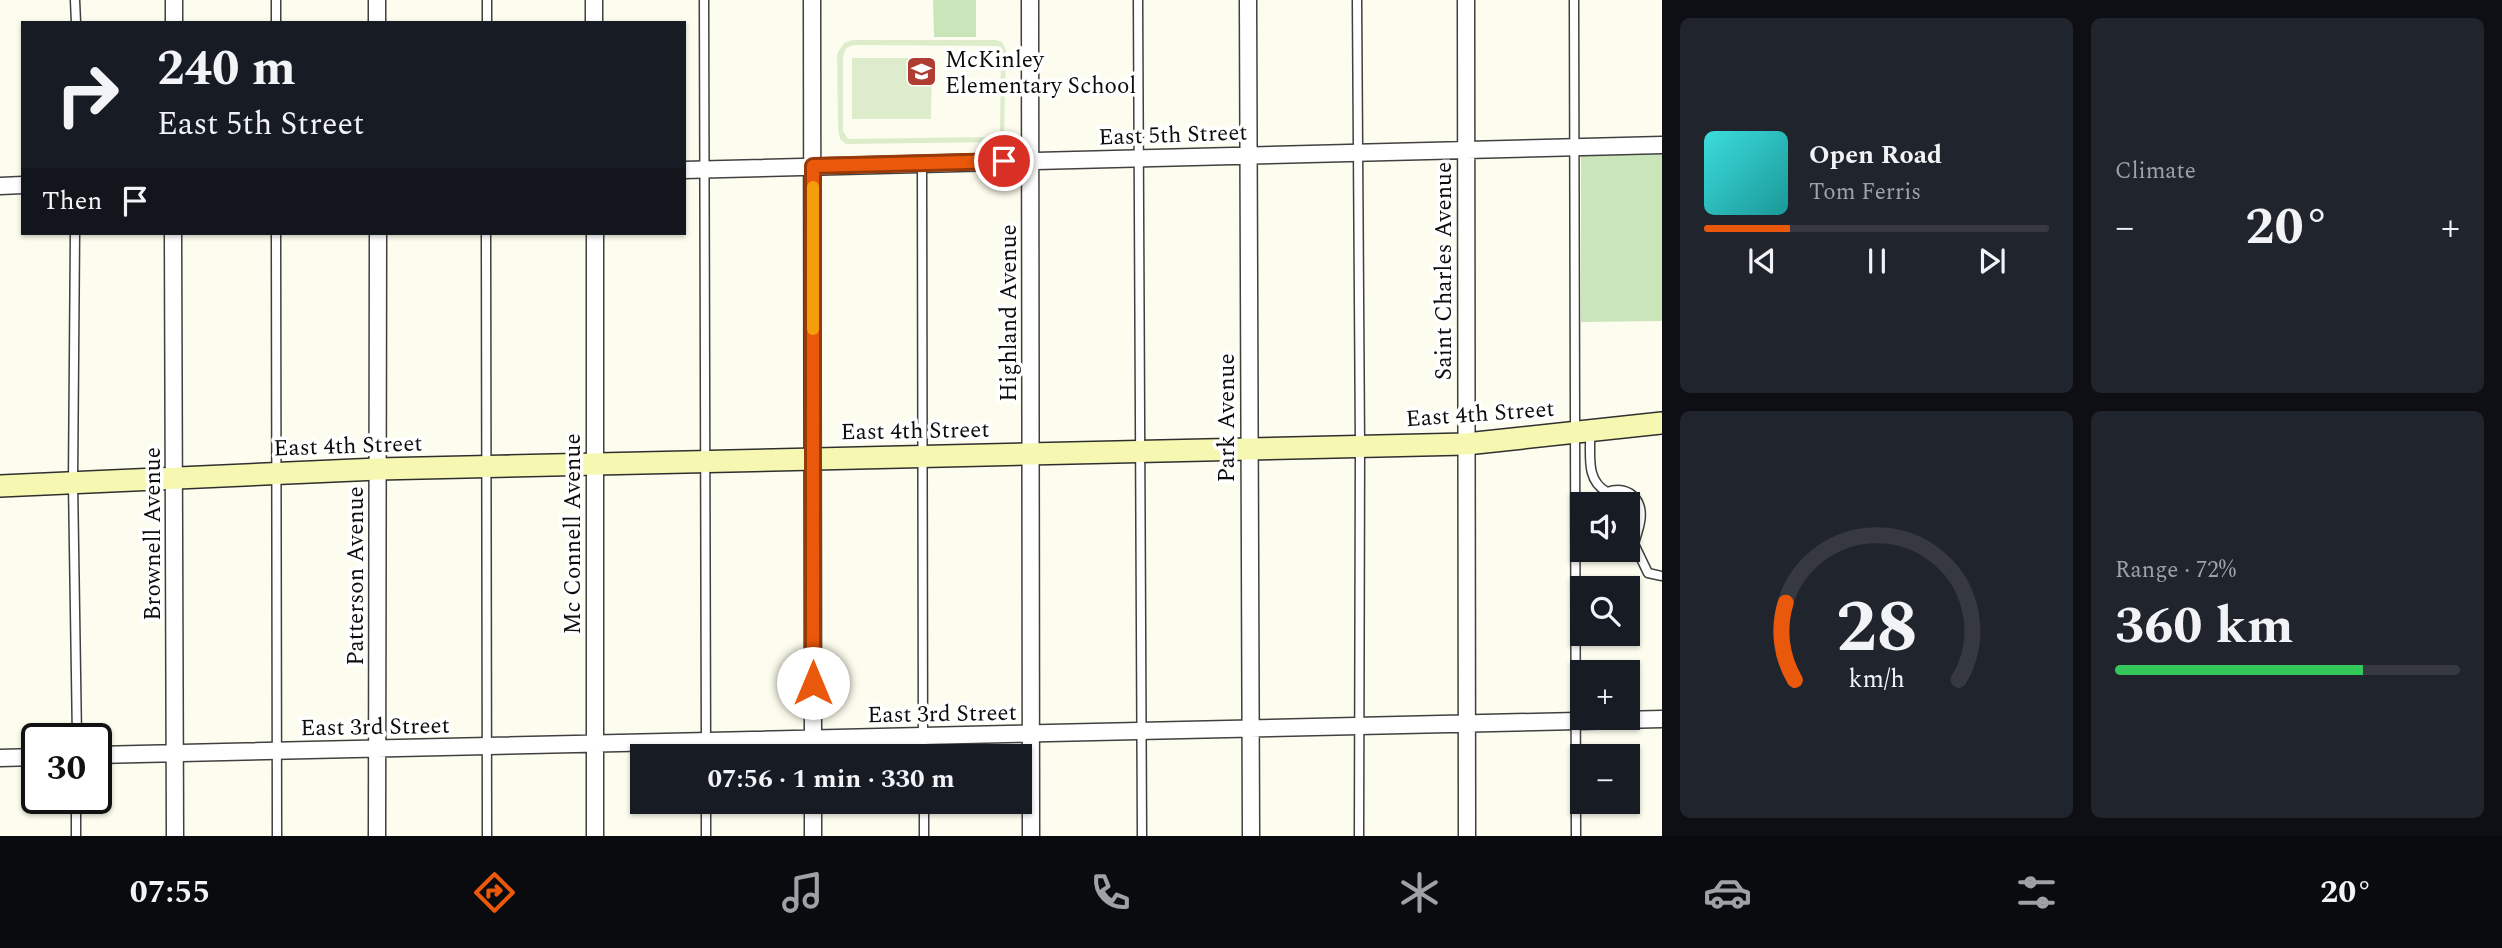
<!DOCTYPE html>
<meta charset="utf-8">
<style>
:root{--surface:#171b24;--page:#20242c;--text:#f1f3f6;--muted:#9ea1a6;--line:#363941;--accent:#ea580c}
body{margin:0;font-family:Spectral,serif;background:var(--page);color:var(--text);height:100vh;display:flex;flex-direction:column;font-size:26px;white-space:nowrap}
*{box-sizing:border-box;margin:0}
p{font-size:23px;color:var(--muted)}
.icon{flex:none;width:38px;height:38px;fill:none;stroke:currentColor;stroke-width:2;stroke-linecap:round;stroke-linejoin:round}
.map{position:relative;flex:1;overflow:hidden}
.details{display:flex;flex-direction:column;gap:18px;padding:18px;background:#0d0f14;width:840px}
.details>*{flex:none}
.banner{position:absolute;left:21px;top:21px;width:665px;height:214px;border-radius:0px;box-shadow:0 2px 5px #0004;background:#171b24;color:var(--text);overflow:hidden}
.fabs{position:absolute;left:1570px;top:492px;display:grid;gap:14px}
.fabs a{display:grid;place-items:center;width:70px;height:70px;border-radius:0px;background:var(--surface);box-shadow:0 2px 5px #0004;font-size:35px}
.speed{position:absolute;left:21px;top:723px;display:flex;gap:14px;font-size:35px;font-weight:700;text-align:center}
.speed>*{display:grid;place-content:center;width:91px;height:91px;border-radius:50%;background:var(--surface);box-shadow:0 2px 5px #0004;line-height:1}
.speed .limit{border:4px solid #111;border-radius:10px;background:#fff;color:#111}
.pin{position:absolute;display:grid;place-items:center;width:60px;height:60px;color:#fff;margin:-30px;border:4px solid #fff;border-radius:50%;box-shadow:0 2px 7px #0007}
.me{position:absolute;width:77px;margin:-38px;rotate:0deg;stroke-linejoin:round;filter:drop-shadow(0 0 5px #0008)}
.turn{display:flex;align-items:center;gap:24px;height:147px;padding:0 21px;font-size:32px}
.turn .icon{width:91px;height:91px;stroke-width:2.5}
.turn b{display:block;font-size:49px;line-height:60px}
.then{display:flex;align-items:center;height:66px;padding:0 21px;background:#0003;gap:14px;font-size:26px}
.big{font-size:52px;font-weight:700;line-height:1.1}
.details .card{flex:1;display:flex;flex-direction:column;justify-content:center;gap:10px;min-width:0;padding:0 24px;border-radius:10px;background:var(--page)}
.details .dial{align-items:center;gap:0}
.dial svg{height:182px;overflow:visible;fill:none;stroke:var(--line);stroke-width:7;stroke-linecap:round;text-anchor:middle}
.dial text{fill:var(--text);stroke:none}
.song{display:flex;align-items:center;gap:21px}
.cover{width:84px;height:84px;border-radius:10px;background:linear-gradient(135deg,hsl(180 70% 55%),hsl(180 70% 35%))}
.played{height:7px;border-radius:4px;background:linear-gradient(90deg,var(--accent) 25%,var(--line) 25%)}
.keys{display:flex;justify-content:space-around;direction:ltr}
.heat{display:flex;justify-content:space-between;align-items:center;font-size:38px;direction:ltr}
.charge{height:10px;border-radius:5px;background:linear-gradient(90deg,#34c759 72%,var(--line) 0)}
.details .tiles{flex:1;display:grid;gap:18px;grid-template-columns:repeat(2,1fr)}
.trip{position:absolute;left:630px;top:744px;width:402px;height:70px;border-radius:0px;background:var(--surface);box-shadow:0 2px 5px #0004;font-weight:700;line-height:70px;text-align:center}
.tabs{display:flex;height:112px;justify-content:space-around;align-items:center;background:#090b0e;color:var(--muted)}
.tabs .icon{width:49px;height:49px}
.tabs .selected{color:var(--accent)}
.tabs b{font-size:32px;color:var(--text)}
main{display:flex;flex:1;min-height:0}
.map>svg:first-child{display:block}
.green{fill:#cbe5bb}
.pitch{fill:#ddedcc;fill-rule:evenodd}
.lines{fill:none;stroke-linecap:round;stroke-linejoin:round}
.lane-casing{stroke:#404040;stroke-width:11}
.street-casing{stroke:#404040;stroke-width:19}
.secondary-casing{stroke:#2f2f2f;stroke-width:24}
.lane{stroke:#fff;stroke-width:8}
.street{stroke:#fff;stroke-width:16}
.secondary{stroke:#f6f7b0;stroke-width:21}
.route-casing{stroke:#983908;stroke-width:18}
.route{stroke:#ea580c;stroke-width:12}
.slow{stroke:#f59e0b;stroke-width:12}
.labels{text-anchor:middle;stroke-width:7;stroke-linejoin:round;paint-order:stroke}
.poi-label{font-size:23px;fill:#0d0d0d;stroke:#fff;text-anchor:start}
.street-label{font-size:23px;fill:#0d0d0d;stroke:#fff}
</style>
<main>
<div class="map">
<svg width="1662" height="836" viewBox="0 0 1662 836">
<rect width="100%" height="100%" fill="#fdfdef"/>
<!-- green -->
<path class="green" d="M 933,0 L 976,0 L 976,37 L 934,37 Z
M 1662,153 L 1662,321 L 1581,322 L 1581,154 Z"/>
<!-- pitch -->
<path class="pitch" d="M 852,40 L 996,40 L 1002,42 L 1006,50 L 1004,136 L 994,142 L 846,144 L 840,139 L 838,129 L 837,54 L 844,43 ZM 854,45 L 998,46 L 1001,53 L 1000,134 L 993,137 L 848,139 L 843,131 L 843,56 L 846,48 Z
M 852,58 L 932,58 L 931,119 L 852,119 Z"/>
<g class="lines">
<defs>
<path id="lane" d="M 75,0 L 76,23
M 276,0 L 276,23
M 487,0 L 487,23
M 704,0 L 706,756
M 1138,0 L 1142,836
M 1357,0 L 1360,446 L 1359,836
M 1574,0 L 1576,836
M 922,164 L 923,756
M 75,233 L 73,482 L 77,738
M 276,233 L 277,836
M 486,233 L 487,836
M 1590,432 C 1591,455 1585,480 1607,492
M 1576,502 L 1600,501
M 1600,504 L 1607,492 C 1629,485 1644,500 1640,522 C 1639,529 1636,536 1634,544 L 1628,538
M 1634,544 L 1648,573 L 1662,576
M 706,802 L 706,836
M 924,802 L 924,836
M 76,836 L 76,798"/>
<path id="street" d="M 377,0 L 377,23
M 594,0 L 594,23
M 812,0 L 813,756
M 1030,0 L 1031,836
M 1248,0 L 1251,836
M 1466,0 L 1467,836
M 174,23 L 174,0
M 684,170 L 1662,145
M 0,186 L 23,185
M 173,233 L 175,836
M 96,755 L 1662,719
M 0,758 L 37,757
M 813,802 L 813,836
M 377,836 L 378,233
M 595,836 L 595,233"/>
<path id="secondary" d="M 0,486 L 378,469 L 1466,444 L 1662,423"/>
</defs>
<!-- lane casing -->
<use href="#lane" class="lane-casing"/>
<!-- street casing -->
<use href="#street" class="street-casing"/>
<!-- secondary casing -->
<use href="#secondary" class="secondary-casing"/>
<!-- lane -->
<use href="#lane" class="lane"/>
<!-- street -->
<use href="#street" class="street"/>
<!-- secondary -->
<use href="#secondary" class="secondary"/>
</g>
<g class="lines">
<defs>
<path id="route" d="M 813,683 L 813,166 L 1004,161"/>
</defs>
<!-- route casing -->
<use href="#route" class="route-casing"/>
<!-- route -->
<use href="#route" class="route"/>
<!-- slow -->
<path class="slow" d="M 813,187 L 813,329"/>
</g>
<!-- icons -->
<defs>
<symbol id="school-square" viewBox="-11 -11 22 22"><rect x="-9" y="-9" width="18" height="18" rx="4" fill="#b03d32" stroke="#fff"/><path d="M0-5L7-2L0 1L-7-2ZM-4 1L0 2.5L4 1V4Q0 6-4 4Z" fill="#fff"/></symbol>
</defs>
<g fill-rule="evenodd">
<use href="#school-square" x="904" y="54" width="35" height="35"/>
</g>
<g class="labels">
<!-- poi labels -->
<g class="poi-label">
<text x="945" y="67">McKinley<tspan x="945" dy="26">Elementary School</tspan></text>
</g>
<!-- street labels -->
<g class="street-label">
<text transform="translate(1173 134) rotate(-2)" y="8">East 5th Street</text>
<text transform="translate(1443 271) rotate(-90)" y="8">Saint Charles Avenue</text>
<text transform="translate(1008 313) rotate(-90)" y="8">Highland Avenue</text>
<text transform="translate(1480 413) rotate(-4)" y="8">East 4th Street</text>
<text transform="translate(1226 418) rotate(-90)" y="8">Park Avenue</text>
<text transform="translate(915 430) rotate(-1)" y="8">East 4th Street</text>
<text transform="translate(348 445) rotate(-2)" y="8">East 4th Street</text>
<text transform="translate(152 534) rotate(-90)" y="8">Brownell Avenue</text>
<text transform="translate(572 534) rotate(-90)" y="8">Mc Connell Avenue</text>
<text transform="translate(355 576) rotate(-90)" y="8">Patterson Avenue</text>
<text transform="translate(942 713) rotate(-1)" y="8">East 3rd Street</text>
<text transform="translate(375 726) rotate(-1)" y="8">East 3rd Street</text>
</g>
</g>
</svg>
<div class="fabs">
<a><svg class="icon" aria-label="sound" viewBox="0 0 24 24"><path d="M4 9h4l5-4v14l-5-4H4zM17 9q2 3 0 6"/></svg></a>
<a><svg class="icon" aria-label="search" viewBox="0 0 24 24"><circle cx="10" cy="10" r="6"/><path d="M15 15l6 6"/></svg></a>
<a>+</a>
<a>−</a>
</div>
<div class="speed"><div class="limit">30</div></div>
<div class="pin" style="left:1004px;top:161px;background:#d93025"><svg class="icon" aria-label="arrive" viewBox="0 0 24 24"><path d="M6 21V4h12l-3 4 3 4H6"/></svg></div>
<svg class="me" style="left:813px;top:683px" viewBox="-20 -20 40 40"><circle r="19" fill="#fff"/><path d="M0-13L10 11 0 6-10 11z" fill="#ea580c"/></svg>
<div class="trip">07:56 · 1 min · 330 m</div>
<div class="banner">
<div class="turn"><svg class="icon" aria-label="right" viewBox="0 0 24 24"><path d="M7 20v-9h11M14 6l5 5-5 5"/></svg><div><b>240 m</b>East 5th Street</div></div>
<div class="then">Then<svg class="icon" aria-label="arrive" viewBox="0 0 24 24"><path d="M6 21V4h12l-3 4 3 4H6"/></svg></div>
</div>
</div>
<section class="details">
<div class="tiles">
<div class="card">
<div class="song"><i class="cover"></i><div><b>Open Road</b><p>Tom Ferris</p></div></div>
<div class="played"></div>
<div class="keys"><svg class="icon" aria-label="previous" viewBox="0 0 24 24"><path d="M18 5L8 12l10 7zM5 5v14"/></svg><svg class="icon" aria-label="pause" viewBox="0 0 24 24"><path d="M8 5v14M16 5v14"/></svg><svg class="icon" aria-label="next" viewBox="0 0 24 24"><path d="M6 5l10 7-10 7zM19 5v14"/></svg></div>
</div>
<div class="card"><p>Climate</p>
<div class="heat"><a>−</a><b class="big">20°</b><a>+</a></div>
</div>
<div class="card dial"><svg viewBox="0 0 100 80">
<path d="M14 69A42 42 0 1 1 86 69"/>
<path d="M14 69A42 42 0 0 1 10 35" stroke="#ea580c"/>
<text x="50" y="56" font-size="32" font-weight="700">28</text>
<text x="50" y="72" font-size="11">km/h</text>
</svg></div>
<div class="card"><p>Range · 72%</p><b class="big">360 km</b><div class="charge"></div></div>
</div>
</section>
</main>
<nav class="tabs">
<b>07:55</b>
<svg class="icon selected" aria-label="directions" viewBox="0 0 24 24"><path d="M12 3l9 9-9 9-9-9zM9 14v-3h6M13 9l2 2-2 2"/></svg>
<svg class="icon" aria-label="music" viewBox="0 0 24 24"><path d="M9 18V5l10-2v13"/><circle cx="6" cy="18" r="3"/><circle cx="16" cy="16" r="3"/></svg>
<svg class="icon" aria-label="phone" viewBox="0 0 24 24"><path d="M5 4h4l2 5-3 2q2 4 5 5l2-3 5 2v4C11 20 4 13 5 4z"/></svg>
<svg class="icon" aria-label="climate" viewBox="0 0 24 24"><path d="M12 3v18M4 7l16 10M4 17L20 7"/></svg>
<svg class="icon" aria-label="car" viewBox="0 0 24 24"><path d="M5 17H2v-5l4-1 3-4h7l3 4 3 1v5h-3M9 17h6M6 11h13"/><circle cx="7" cy="17" r="2"/><circle cx="17" cy="17" r="2"/></svg>
<svg class="icon" aria-label="filters" viewBox="0 0 24 24"><path d="M4 7h16M4 17h16"/><circle cx="9" cy="7" r="2"/><circle cx="15" cy="17" r="2"/></svg>
<b>20°</b>
</nav>
